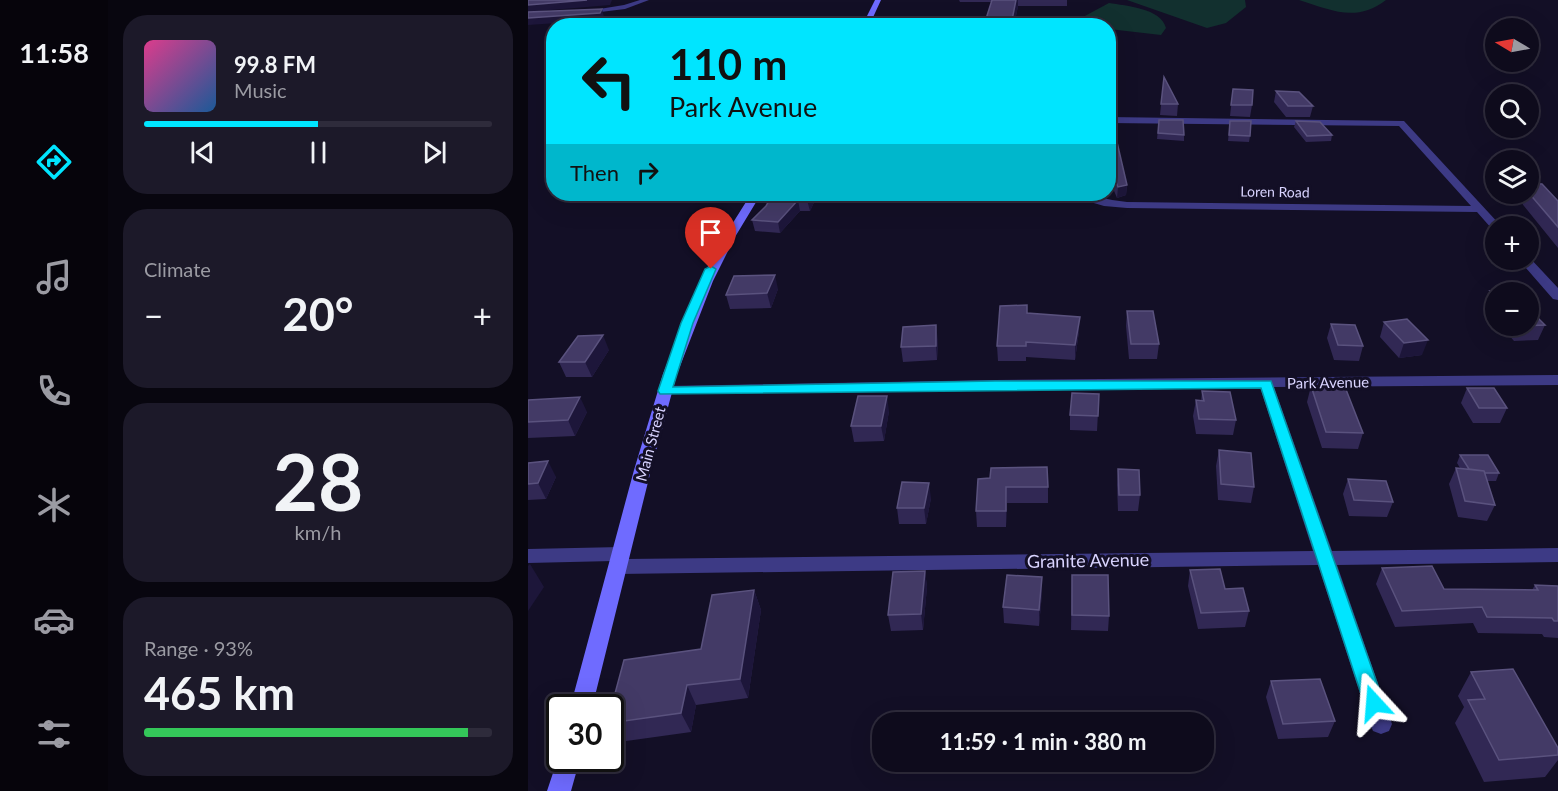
<!DOCTYPE html>
<meta charset="utf-8">
<style>
:root{--surface:#0e0b1c;--page:#1c1929;--text:#f1f3f6;--muted:#9b9ba3;--line:#2e2b3b;--accent:#00e5ff}
body{margin:0;font-family:Lato,sans-serif;background:var(--page);color:var(--text);height:100vh;display:flex;flex-direction:column;font-size:22px;white-space:nowrap}
*{box-sizing:border-box;margin:0}
p{font-size:20px;color:var(--muted)}
.icon{flex:none;width:33px;height:33px;fill:none;stroke:currentColor;stroke-width:2;stroke-linecap:round;stroke-linejoin:round}
.map{position:relative;flex:1;overflow:hidden}
.side{display:flex;flex-direction:column;gap:15px;padding:15px;background:#08060f;width:420px}
.side>*{flex:none}
.hud{position:absolute;left:18px;top:18px;width:570px;height:183px;border-radius:24px;box-shadow:0 6px 24px #0002,0 0 0 2px var(--line);background:#00e5ff;color:#111;overflow:hidden}
.needle{width:39px;rotate:280deg}
.tools{position:absolute;left:957px;top:18px;display:grid;gap:12px}
.tools a{display:grid;place-items:center;width:54px;height:54px;border-radius:50%;background:var(--surface);box-shadow:0 6px 24px #0002,0 0 0 2px var(--line);font-size:30px}
.speed{position:absolute;left:18px;top:694px;display:flex;gap:12px;font-size:30px;font-weight:700;text-align:center}
.speed>*{display:grid;place-content:center;width:78px;height:78px;border-radius:50%;background:var(--surface);box-shadow:0 6px 24px #0002,0 0 0 2px var(--line);line-height:1}
.speed .limit{border:3px solid #111;border-radius:9px;background:#fff;color:#111}
.pin{position:absolute;display:grid;place-items:center;width:51px;height:51px;color:#fff;margin:-62px -26px;border-radius:50% 50% 50% 0;rotate:-45deg;box-shadow:0 0 6px #0007}
.pin .icon{rotate:45deg}
.me{position:absolute;width:66px;margin:-33px;rotate:341deg;stroke-linejoin:round;filter:drop-shadow(0 0 4px #0008)}
.turn{display:flex;align-items:center;gap:21px;height:126px;padding:0 24px;font-size:27px}
.turn .icon{width:78px;height:78px;stroke-width:2.5}
.turn b{display:block;font-size:42px;line-height:51px}
.then{display:flex;align-items:center;height:57px;padding:0 24px;background:#0003;gap:12px;font-size:22px}
.big{font-size:45px;font-weight:700;line-height:1.1}
.side .tile{flex:1;display:flex;flex-direction:column;justify-content:center;gap:9px;min-width:0;padding:0 21px;border-radius:24px;background:var(--page)}
.side .dial{align-items:center;gap:0}
.dial b{font-size:78px;line-height:1}
.song{display:flex;align-items:center;gap:18px}
.cover{width:72px;height:72px;border-radius:9px;background:linear-gradient(135deg,hsl(330 70% 55%),hsl(210 70% 35%))}
.played{height:6px;border-radius:3px;background:linear-gradient(90deg,var(--accent) 50%,var(--line) 50%)}
.keys{display:flex;justify-content:space-around;direction:ltr}
.heat{display:flex;justify-content:space-between;align-items:center;font-size:33px;direction:ltr}
.charge{height:9px;border-radius:4px;background:linear-gradient(90deg,#34c759 93%,var(--line) 0)}
.trip{position:absolute;left:344px;top:712px;width:342px;height:60px;border-radius:24px;background:var(--surface);box-shadow:0 6px 24px #0002,0 0 0 2px var(--line);font-weight:700;line-height:60px;text-align:center}
main{display:flex;flex:1;min-height:0}
.menu{display:flex;flex-direction:column;width:108px;justify-content:space-around;align-items:center;background:#06040b;color:var(--muted)}
.menu .icon{width:42px;height:42px}
.menu .on{color:var(--accent)}
.menu b{font-size:27px;color:var(--text)}
.map>svg:first-child{display:block}
.green{fill:#12302f}
.lines{fill:none;stroke-linecap:round;stroke-linejoin:round}
.minor{fill:#3d3a85;fill-rule:evenodd}
.secondary{fill:#6f6bff;fill-rule:evenodd}
.wall{fill:#312854}
.shaded-wall{fill:#1d163a}
.building{fill:#433a66;stroke:#5a527e;stroke-width:1.5}
.route{fill:#00e5ff;stroke:#0095a6;stroke-width:1.5}
.labels{text-anchor:middle;stroke-width:6;stroke-linejoin:round;paint-order:stroke}
.far-street-label{font-size:14px;fill:#d9d4ff;stroke:#130f26}
.street-label{font-size:15px;fill:#d9d4ff;stroke:#130f26}
.near-street-label{font-size:18px;fill:#d9d4ff;stroke:#130f26}
</style>
<main>
<nav class="menu">
<b>11:58</b>
<svg class="icon on" aria-label="directions" viewBox="0 0 24 24"><path d="M12 3l9 9-9 9-9-9zM9 14v-3h6M13 9l2 2-2 2"/></svg>
<svg class="icon" aria-label="music" viewBox="0 0 24 24"><path d="M9 18V5l10-2v13"/><circle cx="6" cy="18" r="3"/><circle cx="16" cy="16" r="3"/></svg>
<svg class="icon" aria-label="phone" viewBox="0 0 24 24"><path d="M5 4h4l2 5-3 2q2 4 5 5l2-3 5 2v4C11 20 4 13 5 4z"/></svg>
<svg class="icon" aria-label="climate" viewBox="0 0 24 24"><path d="M12 3v18M4 7l16 10M4 17L20 7"/></svg>
<svg class="icon" aria-label="car" viewBox="0 0 24 24"><path d="M5 17H2v-5l4-1 3-4h7l3 4 3 1v5h-3M9 17h6M6 11h13"/><circle cx="7" cy="17" r="2"/><circle cx="17" cy="17" r="2"/></svg>
<svg class="icon" aria-label="filters" viewBox="0 0 24 24"><path d="M4 7h16M4 17h16"/><circle cx="9" cy="7" r="2"/><circle cx="15" cy="17" r="2"/></svg>
</nav>
<section class="side">
<div class="tile">
<div class="song"><i class="cover"></i><div><b>99.8 FM</b><p>Music</p></div></div>
<div class="played"></div>
<div class="keys"><svg class="icon" aria-label="previous" viewBox="0 0 24 24"><path d="M18 5L8 12l10 7zM5 5v14"/></svg><svg class="icon" aria-label="pause" viewBox="0 0 24 24"><path d="M8 5v14M16 5v14"/></svg><svg class="icon" aria-label="next" viewBox="0 0 24 24"><path d="M6 5l10 7-10 7zM19 5v14"/></svg></div>
</div>
<div class="tile"><p>Climate</p>
<div class="heat"><a>−</a><b class="big">20°</b><a>+</a></div>
</div>
<div class="tile dial"><b>28</b><p>km/h</p></div>
<div class="tile"><p>Range · 93%</p><b class="big">465 km</b><div class="charge"></div></div>
</section>
<div class="map">
<svg width="1030" height="791" viewBox="0 0 1030 791">
<rect width="100%" height="100%" fill="#130f26"/>
<!-- green -->
<path class="green" d="M 599,0 L 717,0 L 718,7 L 698,23 L 679,28 Z
M 771,0 L 858,0 C 828,23 803,10 771,0 Z
M 581,3 C 598,6 633,8 638,28 L 633,35 L 581,29 L 580,26 L 542,24 Z"/>
<g class="lines">
<!-- minor -->
<path class="minor" d="M 112,0 L 121,0 L 97,9 L 56,14 L 53,12 L 96,5 Z
M 580,117 L 876,121 L 973,226 L 964,229 L 949,212 L 599,208 L 576,206 L 542,196 L 541,194 C 561,194 579,200 599,202 L 943,206 L 871,126 L 580,123 Z
M 1001,257 L 1030,288 L 1030,300 L 1025,299 L 991,260 Z
M 1030,375 L 1030,385 L 746,387 L 804,551 L 1030,548 L 1030,562 L 809,565 L 864,724 L 861,731 L 853,734 L 845,731 L 842,724 L 790,565 L 90,574 L 83,572 L 81,567 L 85,561 L 0,563 L 0,549 L 93,547 L 100,549 L 102,554 L 98,559 L 785,551 L 732,387 L 132,394 L 130,391 L 137,386 L 467,380 Z"/>
<!-- secondary -->
<path class="secondary" d="M 347,0 L 353,0 L 341,26 L 334,26 Z
M 223,194 L 233,194 L 207,237 L 185,281 L 149,374 L 123,470 L 64,708 L 42,708 L 106,470 L 135,374 L 172,281 L 196,237 Z
M 32,752 L 32,759 L 52,759 L 43,791 L 19,791 Z"/>
</g>
<!-- wall -->
<path class="wall" d="M 431,0 L 539,0 L 539,6 L 490,6 L 486,26 L 458,26 L 457,22 L 464,2 L 432,2 Z
M 636,77 L 650,104 L 649,116 L 632,115 Z
M 705,89 L 724,105 L 722,117 L 702,116 Z
M 748,91 L 785,106 L 782,117 L 758,117 L 746,102 Z
M 631,120 L 656,135 L 656,141 L 629,139 Z
M 702,121 L 722,136 L 721,142 L 700,141 Z
M 768,121 L 804,135 L 803,141 L 778,142 L 766,127 Z
M 580,126 L 599,185 L 598,195 L 589,198 L 580,176 Z
M 1000,183 L 1030,201 L 1030,248 L 988,196 L 989,194 L 1000,194 Z
M 245,194 L 290,194 L 282,211 L 272,211 L 252,233 L 227,231 L 224,220 L 238,206 Z
M 250,289 L 243,308 L 202,309 L 198,295 Z
M 962,291 L 968,292 L 968,319 L 956,305 Z
M 599,311 L 631,344 L 629,359 L 601,359 L 598,326 Z
M 856,322 L 894,355 L 871,358 L 852,337 Z
M 803,324 L 835,346 L 831,361 L 806,360 L 799,338 Z
M 1017,325 L 1010,340 L 986,341 L 973,326 Z
M 551,331 L 547,360 L 498,357 L 498,361 L 470,361 L 469,346 Z
M 410,340 L 409,360 L 375,362 L 373,347 Z
M 81,350 L 64,377 L 38,377 L 31,362 Z
M 783,386 L 835,433 L 830,449 L 794,448 L 779,402 Z
M 939,388 L 979,408 L 972,423 L 945,423 L 933,403 Z
M 674,391 L 708,420 L 705,435 L 668,434 L 665,416 L 668,400 L 673,401 Z
M 571,394 L 569,431 L 542,430 L 542,415 Z
M 0,400 L 59,412 L 47,436 L 0,438 Z
M 361,411 L 356,441 L 326,442 L 323,426 Z
M 691,450 L 726,487 L 723,503 L 690,500 L 688,466 Z
M 932,455 L 971,473 L 968,481 L 959,481 L 967,505 L 959,521 L 930,517 L 921,484 L 928,468 L 932,468 L 929,463 Z
M 0,463 L 28,477 L 18,499 L 0,500 Z
M 590,469 L 612,495 L 610,511 L 590,511 L 589,485 Z
M 450,479 L 520,487 L 520,503 L 479,503 L 478,527 L 449,527 L 448,511 Z
M 820,479 L 865,502 L 859,517 L 821,516 L 815,494 Z
M 403,498 L 398,524 L 371,524 L 369,508 Z
M 854,568 L 916,589 L 1004,590 L 1007,585 L 1030,586 L 1030,638 L 1016,637 L 1014,634 L 950,633 L 945,623 L 867,627 L 848,584 Z
M 662,570 L 697,589 L 721,611 L 717,627 L 670,629 L 660,586 Z
M 397,571 L 399,587 L 395,630 L 363,631 L 360,615 Z
M 544,575 L 581,616 L 580,631 L 543,630 Z
M 514,577 L 514,593 L 511,626 L 476,623 L 475,607 Z
M 226,590 L 233,610 L 220,698 L 168,705 L 163,732 L 91,742 L 82,728 L 82,712 L 173,649 Z
M 943,672 L 1030,748 L 1030,760 L 1017,777 L 956,782 L 927,723 L 936,707 L 930,696 Z
M 743,681 L 807,721 L 800,737 L 750,739 L 738,697 Z"/>
<!-- shaded-wall -->
<path class="shaded-wall" d="M 59,0 L 84,0 L 82,5 L 0,12 L 0,5 Z
M 488,0 L 490,0 L 490,6 L 486,26 L 458,26 L 457,22 Z
M 74,9 L 76,17 L 74,20 L 0,25 L 0,18 Z
M 599,185 L 598,195 L 589,198 L 590,187 Z
M 283,194 L 290,194 L 282,211 L 279,200 Z
M 270,200 L 272,211 L 252,233 L 250,222 Z
M 247,275 L 250,289 L 243,308 L 239,293 Z
M 552,317 L 551,331 L 547,360 L 547,345 Z
M 408,325 L 410,340 L 409,360 L 408,346 Z
M 75,335 L 81,350 L 64,377 L 57,362 Z
M 900,340 L 894,355 L 871,358 L 876,343 Z
M 359,396 L 361,411 L 356,441 L 353,426 Z
M 52,397 L 59,412 L 47,436 L 40,420 Z
M 20,461 L 28,477 L 18,499 L 10,483 Z
M 401,483 L 403,498 L 398,524 L 396,508 Z
M 478,487 L 479,503 L 478,527 Z
M 2,564 L 16,587 L 0,611 L 0,566 Z
M 397,571 L 399,587 L 395,630 L 393,614 Z
M 514,577 L 514,593 L 511,626 L 511,610 Z
M 226,590 L 233,610 L 220,698 L 212,679 Z
M 159,685 L 168,705 L 163,732 L 153,713 Z"/>
<!-- building -->
<path class="building" d="M 0,0 L 59,0 L 0,5 Z
M 464,0 L 488,0 L 484,20 L 457,22 Z
M 74,9 L 72,13 L 0,18 L 0,12 Z
M 636,77 L 650,104 L 633,104 Z
M 705,89 L 725,90 L 724,105 L 703,105 Z
M 748,91 L 771,92 L 785,106 L 760,106 Z
M 631,120 L 655,120 L 656,135 L 630,133 Z
M 702,121 L 723,121 L 722,136 L 701,135 Z
M 768,121 L 792,122 L 804,135 L 779,136 Z
M 585,125 L 599,185 L 590,187 L 580,164 L 580,126 Z
M 1000,183 L 1014,184 L 1030,201 L 1030,227 L 1000,192 Z
M 245,194 L 283,194 L 279,200 L 270,200 L 250,222 L 224,220 L 238,206 Z
M 247,275 L 239,293 L 198,295 L 206,276 Z
M 983,290 L 985,292 L 968,292 L 968,297 L 962,291 Z
M 499,305 L 499,313 L 552,317 L 547,345 L 498,342 L 498,346 L 469,346 L 472,306 Z
M 1000,308 L 1017,325 L 992,326 L 991,326 L 1000,326 Z
M 599,311 L 625,311 L 631,344 L 603,344 Z
M 879,319 L 900,340 L 876,343 L 856,322 Z
M 803,324 L 827,325 L 835,346 L 810,345 Z
M 408,325 L 408,346 L 373,347 L 375,327 Z
M 75,335 L 57,362 L 31,362 L 50,336 Z
M 783,386 L 817,387 L 835,433 L 798,432 Z
M 939,388 L 966,388 L 979,408 L 951,408 Z
M 674,391 L 702,392 L 708,420 L 671,419 L 668,400 L 676,401 Z
M 544,393 L 571,394 L 570,416 L 542,415 Z
M 330,396 L 359,396 L 353,426 L 323,426 Z
M 52,397 L 40,420 L 0,422 L 0,400 Z
M 691,450 L 723,453 L 726,487 L 693,484 Z
M 932,455 L 960,455 L 971,473 L 957,473 L 956,471 L 941,469 Z
M 20,461 L 10,483 L 0,484 L 0,463 Z
M 519,467 L 520,487 L 478,487 L 478,511 L 448,511 L 450,479 L 462,478 L 463,468 Z
M 928,468 L 956,471 L 967,505 L 937,501 Z
M 590,469 L 611,470 L 612,495 L 591,495 Z
M 820,479 L 858,481 L 865,502 L 826,500 Z
M 374,482 L 401,483 L 396,508 L 369,508 Z
M 904,566 L 916,589 L 1010,590 L 1007,585 L 1030,586 L 1030,621 L 1026,621 L 1024,618 L 959,617 L 954,607 L 874,611 L 854,568 Z
M 692,569 L 697,589 L 715,588 L 721,611 L 673,613 L 662,570 Z
M 397,571 L 393,614 L 360,615 L 365,572 Z
M 479,575 L 514,577 L 511,610 L 475,607 Z
M 544,575 L 580,575 L 581,616 L 544,615 Z
M 226,590 L 212,679 L 159,685 L 153,713 L 82,723 L 82,712 L 96,660 L 173,649 L 184,595 Z
M 985,669 L 1030,748 L 1030,755 L 971,760 L 940,700 L 957,699 L 943,672 Z
M 792,679 L 807,721 L 755,724 L 743,681 Z"/>
<!-- route -->
<path class="route" d="M 183,266 L 188,269 L 165,323 L 145,387 L 467,381 L 743,381 L 856,703 L 853,709 L 846,712 L 839,709 L 836,703 L 733,388 L 132,394 L 130,391 L 153,323 L 177,269 Z"/>
<g class="labels">
<!-- far-street labels -->
<g class="far-street-label">
<text transform="translate(747 192) rotate(1)" y="5">Loren Road</text>
</g>
<!-- street labels -->
<g class="street-label">
<text transform="translate(800 383) rotate(-1)" y="5">Park Avenue</text>
<text transform="translate(123 444) rotate(-75)" y="5">Main Street</text>
</g>
<!-- near-street labels -->
<g class="near-street-label">
<text transform="translate(560 561) rotate(-1)" y="6">Granite Avenue</text>
</g>
</g>
</svg>
<div class="tools">
<a><svg class="needle" viewBox="-14 -14 28 28"><path d="M0-13l5 13h-10z" fill="#e53935"/><path d="M0 13l5-13h-10z" fill="#9b9ba3"/></svg></a>
<a><svg class="icon" aria-label="search" viewBox="0 0 24 24"><circle cx="10" cy="10" r="6"/><path d="M15 15l6 6"/></svg></a>
<a><svg class="icon" aria-label="layers" viewBox="0 0 24 24"><path d="M12 4l9 5-9 5-9-5zM3 14l9 5 9-5"/></svg></a>
<a>+</a>
<a>−</a>
</div>
<div class="speed"><div class="limit">30</div></div>
<div class="pin" style="left:183px;top:269px;background:#d93025"><svg class="icon" aria-label="arrive" viewBox="0 0 24 24"><path d="M6 21V4h12l-3 4 3 4H6"/></svg></div>
<svg class="me" style="left:846px;top:703px" viewBox="-20 -20 40 40"><path d="M0-17L14 15 0 8-14 15z" fill="#00e5ff" stroke="#fff" stroke-width="4"/></svg>
<div class="trip">11:59 · 1 min · 380 m</div>
<div class="hud">
<div class="turn"><svg class="icon" aria-label="left" viewBox="0 0 24 24"><path d="M17 20v-9H6M10 6l-5 5 5 5"/></svg><div><b>110 m</b>Park Avenue</div></div>
<div class="then">Then<svg class="icon" aria-label="right" viewBox="0 0 24 24"><path d="M7 20v-9h11M14 6l5 5-5 5"/></svg></div>
</div>
</div>
</main>
